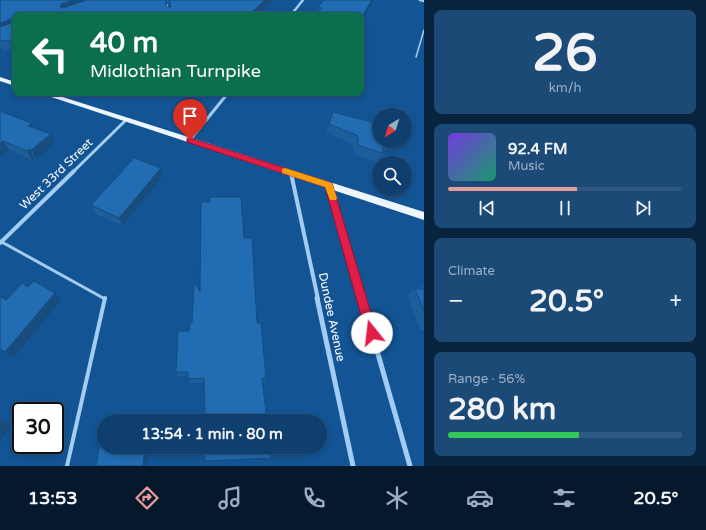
<!DOCTYPE html>
<meta charset="utf-8">
<style>
:root{--surface:#0e3f6f;--page:#1c4a77;--text:#f1f3f6;--muted:#9bafc3;--line:#2e5882;--accent:#e69b98}
body{margin:0;font-family:"Varela Round",sans-serif;background:var(--page);color:var(--text);height:100vh;display:flex;flex-direction:column;font-size:15px;white-space:nowrap}
*{box-sizing:border-box;margin:0}
p{font-size:13px;color:var(--muted)}
.icon{flex:none;width:22px;height:22px;fill:none;stroke:currentColor;stroke-width:2;stroke-linecap:round;stroke-linejoin:round}
.map{position:relative;flex:1;overflow:hidden}
.drawer{display:flex;flex-direction:column;gap:10px;padding:10px;background:#08233d;width:282px}
.drawer>*{flex:none}
.hud{position:absolute;left:12px;top:12px;width:352px;height:84px;border-radius:8px;box-shadow:0 2px 6px #0003,0 0 0 1px var(--line);background:#0b6e4f;color:#fff;overflow:hidden}
.needle{width:26px;rotate:218deg}
.buttons{position:absolute;left:372px;top:108px;display:grid;gap:8px}
.buttons a{display:grid;place-items:center;width:40px;height:40px;border-radius:50%;background:var(--surface);box-shadow:0 2px 6px #0003,0 0 0 1px var(--line);font-size:20px}
.speed{position:absolute;left:12px;top:402px;display:flex;gap:8px;font-size:20px;font-weight:700;text-align:center}
.speed>*{display:grid;place-content:center;width:52px;height:52px;border-radius:50%;background:var(--surface);box-shadow:0 2px 6px #0003,0 0 0 1px var(--line);line-height:1}
.speed .limit{border:2px solid #111;border-radius:6px;background:#fff;color:#111}
.pin{position:absolute;display:grid;place-items:center;width:34px;height:34px;color:#fff;margin:-41px -17px;border-radius:50% 50% 50% 0;rotate:-45deg;box-shadow:0 0 4px #0007}
.pin .icon{rotate:45deg}
.me{position:absolute;width:44px;margin:-22px;rotate:344deg;stroke-linejoin:round;filter:drop-shadow(0 0 3px #0008)}
.turn{display:flex;align-items:center;gap:14px;height:84px;padding:0 12px;font-size:18px}
.turn .icon{width:52px;height:52px;stroke-width:2.5}
.turn b{display:block;font-size:28px;line-height:34px}
.big{font-size:30px;font-weight:800;line-height:1.1}
.drawer .card{flex:1;display:flex;flex-direction:column;justify-content:center;gap:6px;min-width:0;padding:0 14px;border-radius:8px;background:var(--page)}
.drawer .dial{align-items:center;gap:0}
.dial b{font-size:52px;line-height:1}
.song{display:flex;align-items:center;gap:12px}
.cover{width:48px;height:48px;border-radius:6px;background:linear-gradient(135deg,hsl(260 70% 55%),hsl(160 70% 35%))}
.played{height:4px;border-radius:2px;background:linear-gradient(90deg,var(--accent) 55%,var(--line) 55%)}
.keys{display:flex;justify-content:space-around;direction:ltr}
.heat{display:flex;justify-content:space-between;align-items:center;font-size:22px;direction:ltr}
.charge{height:6px;border-radius:3px;background:linear-gradient(90deg,#34c759 56%,var(--line) 0)}
.trip{position:absolute;left:97px;top:414px;width:230px;height:40px;border-radius:20px;background:var(--surface);box-shadow:0 2px 6px #0003,0 0 0 1px var(--line);font-weight:800;line-height:40px;text-align:center}
.dock{display:flex;height:64px;justify-content:space-around;align-items:center;background:#06192c;color:var(--muted)}
.dock .icon{width:28px;height:28px}
.dock .active{color:var(--accent)}
.dock b{font-size:18px;color:var(--text)}
main{display:flex;flex:1;min-height:0}
.map>svg:first-child{display:block}
.lines{fill:none;stroke-linecap:round;stroke-linejoin:round}
.lane-far2{stroke:#a2ccf2;stroke-width:1.5}
.lane-far1{stroke:#a2ccf2;stroke-width:3}
.lane{stroke:#a2ccf2;stroke-width:4}
.street-far3{stroke:#a2ccf2;stroke-width:2.5}
.street-far2{stroke:#a2ccf2;stroke-width:3}
.street-far1{stroke:#a2ccf2;stroke-width:4}
.street{stroke:#a2ccf2;stroke-width:5}
.primary{fill:#edf5ff;fill-rule:evenodd}
.wall{fill:#1c5d9a;fill-rule:evenodd}
.shaded-wall{fill:#174c7d}
.building{fill:#216cb3;stroke:#174c7d}
.route{fill:#e11d48;stroke:#92132f}
.slow{fill:#f59e0b}
.labels{text-anchor:middle;stroke-width:4;stroke-linejoin:round;paint-order:stroke}
.street-label{font-size:12px;fill:#fff;stroke:#135494}
</style>
<main>
<div class="map">
<svg width="424" height="466" viewBox="0 0 424 466">
<rect width="100%" height="100%" fill="#135494"/>
<g class="lines">
<!-- lane-far2 -->
<path class="lane-far2" d="M 159,0 L 167,5 L 170,15
M 416,57 L 424,30"/>
<!-- lane-far1 -->
<path class="lane-far1" d="M 0,241 L 105,299"/>
<!-- lane -->
<path class="lane" d="M 67,466 L 105,298"/>
<!-- street-far3 -->
<path class="street-far3" d="M 420,0 L 424,1
M 291,15 L 303,0"/>
<!-- street-far2 -->
<path class="street-far2" d="M 190,140 L 228,93
M 73,172 L 126,120"/>
<!-- street-far1 -->
<path class="street-far1" d="M 291,173 L 318,299
M 329,185 L 362,299
M 0,243 L 74,171"/>
<!-- street -->
<path class="street" d="M 317,298 L 353,466
M 362,298 L 410,466"/>
<!-- primary -->
<path class="primary" d="M 0,77 L 15,82 L 15,86 L 0,81 Z
M 39,93 L 50,93 L 424,212 L 424,220 Z"/>
</g>
<!-- wall -->
<path class="wall" d="M 0,0 L 273,0 L 258,15 L 15,15 L 15,49 L 4,50 L 0,47 ZM 166,2 L 169,3 L 170,7 L 167,7 Z
M 374,0 L 316,15 L 318,7 Z
M 424,17 L 424,29 L 423,28 Z
M 424,38 L 424,44 L 422,44 Z
M 163,93 L 174,93 L 171,96 Z
M 0,111 L 31,123 L 33,128 L 55,143 L 36,159 L 34,158 L 32,160 L 9,150 L 0,157 Z
M 333,112 L 386,148 L 381,157 L 380,157 L 377,162 L 353,154 L 355,149 L 352,148 L 354,145 L 326,133 Z
M 161,168 L 162,177 L 123,226 L 95,214 L 91,205 Z
M 244,238 L 257,323 L 266,378 L 264,382 L 189,383 L 188,376 L 178,376 L 176,372 L 192,323 L 200,292 Z
M 423,285 L 424,285 L 424,330 L 420,330 L 407,296 L 415,289 L 418,289 Z"/>
<!-- shaded-wall -->
<path class="shaded-wall" d="M 74,0 L 103,0 L 64,13 L 60,7 L 61,4 Z
M 265,0 L 273,0 L 258,15 L 249,15 Z
M 372,0 L 374,0 L 361,22 L 361,18 Z
M 12,19 L 15,26 L 0,34 L 0,23 Z
M 31,123 L 36,132 L 28,126 Z
M 51,134 L 55,143 L 36,159 L 31,150 Z
M 3,141 L 9,150 L 0,157 L 0,143 Z
M 29,149 L 34,158 L 32,160 L 27,151 Z
M 161,168 L 162,177 L 123,226 L 119,218 Z
M 55,293 L 61,300 L 14,357 L 5,352 Z
M 0,419 L 11,426 L 0,442 Z
M 145,447 L 148,447 L 147,466 L 143,466 Z"/>
<!-- building -->
<path class="building" d="M 0,0 L 74,0 L 61,4 L 60,7 L 63,8 L 87,0 L 165,0 L 167,7 L 171,7 L 169,0 L 265,0 L 249,15 L 233,15 L 228,14 L 228,15 L 15,15 L 15,43 L 12,43 L 13,40 L 0,41 L 0,27 L 12,23 L 13,21 L 12,19 L 0,23 Z
M 324,0 L 372,0 L 361,18 L 361,15 L 316,15 L 321,8 L 318,7 Z
M 0,111 L 31,123 L 28,126 L 51,134 L 31,150 L 29,149 L 27,151 L 3,141 L 0,143 Z
M 333,112 L 379,124 L 379,141 L 388,141 L 386,148 L 384,147 L 382,153 L 357,145 L 359,140 L 357,139 L 358,136 L 329,124 Z
M 134,158 L 161,168 L 119,218 L 91,205 Z
M 209,197 L 241,197 L 244,238 L 252,238 L 257,323 L 261,323 L 266,378 L 262,378 L 267,421 L 205,421 L 204,378 L 188,379 L 188,372 L 176,372 L 178,331 L 189,331 L 190,323 L 192,323 L 194,282 L 200,292 L 201,202 L 210,202 Z
M 34,281 L 55,293 L 5,352 L 0,349 L 0,297 L 6,300 L 22,283 L 28,287 Z
M 415,289 L 424,289 L 424,311 Z
M 102,431 L 104,431 L 104,447 L 145,447 L 143,466 L 96,466 Z
M 205,447 L 270,447 L 271,458 L 205,461 Z"/>
<!-- route -->
<path class="route" d="M 190,138 L 332,183 L 377,333 L 375,337 L 372,338 L 368,337 L 366,333 L 325,187 L 187,142 L 187,139 Z"/>
<!-- slow -->
<path class="slow" d="M 285,168 L 332,183 L 337,198 L 336,200 L 330,200 L 325,187 L 282,173 L 282,169 Z"/>
<g class="labels">
<!-- street labels -->
<g class="street-label">
<text transform="translate(56 174) rotate(-44)" y="4">West 33rd Street</text>
<text transform="translate(332 317) rotate(78)" y="4">Dundee Avenue</text>
</g>
</g>
</svg>
<div class="buttons">
<a><svg class="needle" viewBox="-14 -14 28 28"><path d="M0-13l5 13h-10z" fill="#e53935"/><path d="M0 13l5-13h-10z" fill="#9bafc3"/></svg></a>
<a><svg class="icon" aria-label="search" viewBox="0 0 24 24"><circle cx="10" cy="10" r="6"/><path d="M15 15l6 6"/></svg></a>
</div>
<div class="speed"><div class="limit">30</div></div>
<div class="pin" style="left:190px;top:140px;background:#d93025"><svg class="icon" aria-label="arrive" viewBox="0 0 24 24"><path d="M6 21V4h12l-3 4 3 4H6"/></svg></div>
<svg class="me" style="left:372px;top:333px" viewBox="-20 -20 40 40"><circle r="19" fill="#fff"/><path d="M0-13L10 11 0 6-10 11z" fill="#e11d48"/></svg>
<div class="trip">13:54 · 1 min · 80 m</div>
<div class="hud">
<div class="turn"><svg class="icon" aria-label="left" viewBox="0 0 24 24"><path d="M17 20v-9H6M10 6l-5 5 5 5"/></svg><div><b>40 m</b>Midlothian Turnpike</div></div>
</div>
</div>
<section class="drawer">
<div class="card dial"><b>26</b><p>km/h</p></div>
<div class="card">
<div class="song"><i class="cover"></i><div><b>92.4 FM</b><p>Music</p></div></div>
<div class="played"></div>
<div class="keys"><svg class="icon" aria-label="previous" viewBox="0 0 24 24"><path d="M18 5L8 12l10 7zM5 5v14"/></svg><svg class="icon" aria-label="pause" viewBox="0 0 24 24"><path d="M8 5v14M16 5v14"/></svg><svg class="icon" aria-label="next" viewBox="0 0 24 24"><path d="M6 5l10 7-10 7zM19 5v14"/></svg></div>
</div>
<div class="card"><p>Climate</p>
<div class="heat"><a>−</a><b class="big">20.5°</b><a>+</a></div>
</div>
<div class="card"><p>Range · 56%</p><b class="big">280 km</b><div class="charge"></div></div>
</section>
</main>
<nav class="dock">
<b>13:53</b>
<svg class="icon active" aria-label="directions" viewBox="0 0 24 24"><path d="M12 3l9 9-9 9-9-9zM9 14v-3h6M13 9l2 2-2 2"/></svg>
<svg class="icon" aria-label="music" viewBox="0 0 24 24"><path d="M9 18V5l10-2v13"/><circle cx="6" cy="18" r="3"/><circle cx="16" cy="16" r="3"/></svg>
<svg class="icon" aria-label="phone" viewBox="0 0 24 24"><path d="M5 4h4l2 5-3 2q2 4 5 5l2-3 5 2v4C11 20 4 13 5 4z"/></svg>
<svg class="icon" aria-label="climate" viewBox="0 0 24 24"><path d="M12 3v18M4 7l16 10M4 17L20 7"/></svg>
<svg class="icon" aria-label="car" viewBox="0 0 24 24"><path d="M5 17H2v-5l4-1 3-4h7l3 4 3 1v5h-3M9 17h6M6 11h13"/><circle cx="7" cy="17" r="2"/><circle cx="17" cy="17" r="2"/></svg>
<svg class="icon" aria-label="filters" viewBox="0 0 24 24"><path d="M4 7h16M4 17h16"/><circle cx="9" cy="7" r="2"/><circle cx="15" cy="17" r="2"/></svg>
<b>20.5°</b>
</nav>
